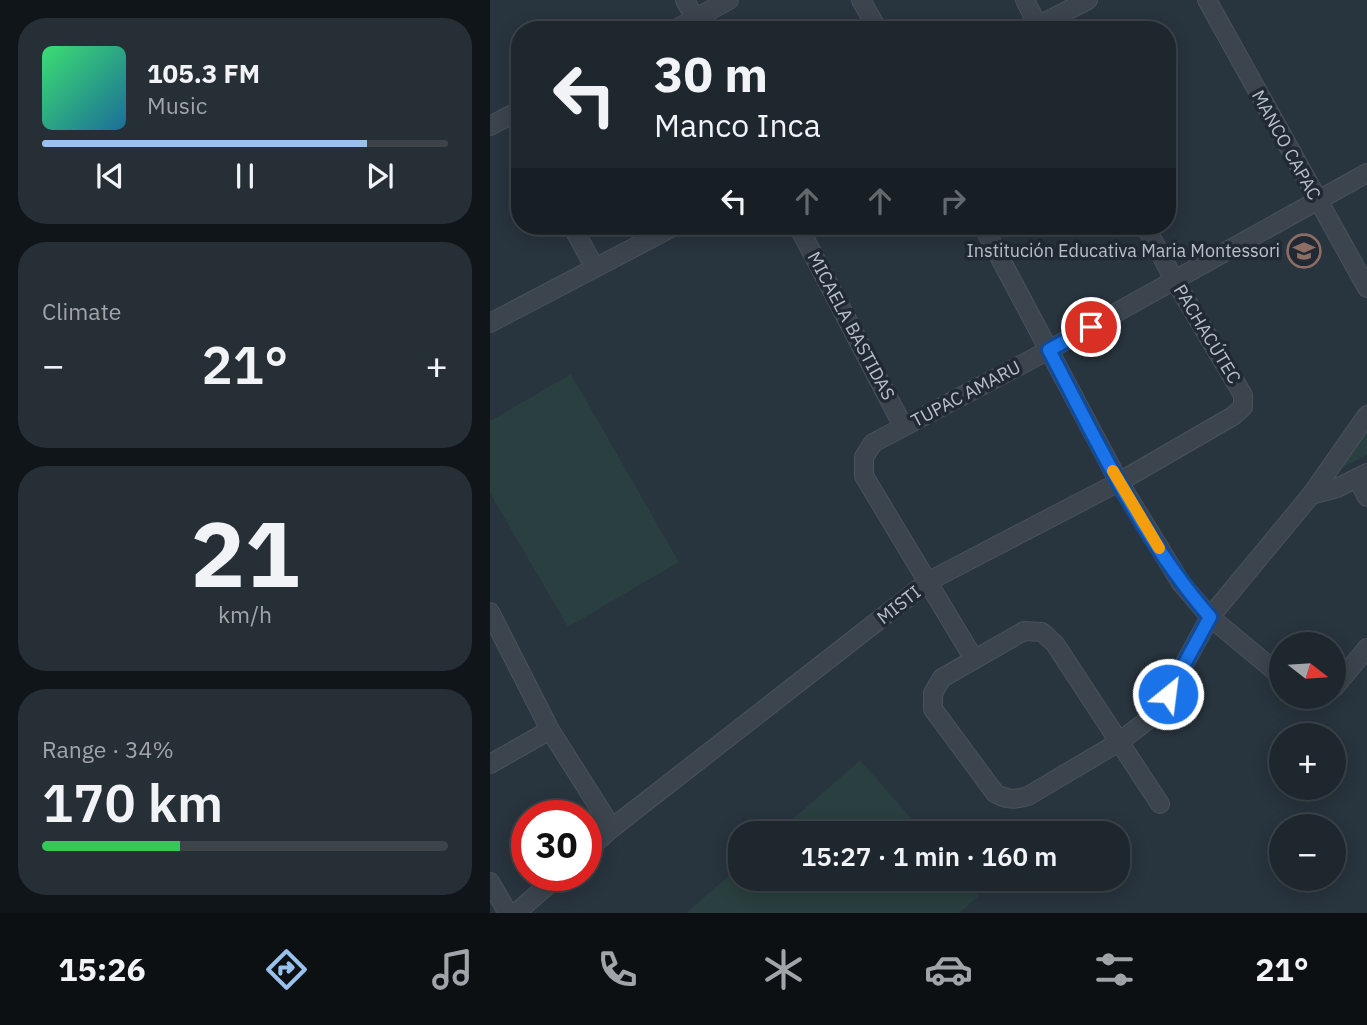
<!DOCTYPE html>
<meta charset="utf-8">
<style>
:root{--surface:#1e272e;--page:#262f36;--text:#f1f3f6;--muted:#a1a5aa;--line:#3c444a;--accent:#99c1ed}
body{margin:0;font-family:"IBM Plex Sans",sans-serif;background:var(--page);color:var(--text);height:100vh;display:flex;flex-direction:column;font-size:26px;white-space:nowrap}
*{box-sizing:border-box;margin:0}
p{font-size:23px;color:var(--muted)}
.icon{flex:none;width:38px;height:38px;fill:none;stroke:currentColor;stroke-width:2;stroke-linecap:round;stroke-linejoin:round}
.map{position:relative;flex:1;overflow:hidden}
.panel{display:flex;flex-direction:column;gap:18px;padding:18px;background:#101519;width:490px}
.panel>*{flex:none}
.banner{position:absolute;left:21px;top:21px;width:665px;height:214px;border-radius:28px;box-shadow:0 4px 18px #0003,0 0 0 2px var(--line);background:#1e272e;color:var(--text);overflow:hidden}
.needle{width:46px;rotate:107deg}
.tools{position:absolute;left:779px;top:632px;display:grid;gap:14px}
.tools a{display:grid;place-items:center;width:77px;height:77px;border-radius:50%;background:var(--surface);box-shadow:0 4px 18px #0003,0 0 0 2px var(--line);font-size:35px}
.speed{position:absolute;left:21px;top:800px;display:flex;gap:14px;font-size:35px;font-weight:700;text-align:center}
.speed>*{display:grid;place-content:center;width:91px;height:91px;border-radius:50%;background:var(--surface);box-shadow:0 4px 18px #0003,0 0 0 2px var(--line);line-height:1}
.speed .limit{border:10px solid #d22;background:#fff;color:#111}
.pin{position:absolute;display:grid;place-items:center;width:60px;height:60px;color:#fff;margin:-30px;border:4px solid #fff;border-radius:50%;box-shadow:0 2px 7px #0007}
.me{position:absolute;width:77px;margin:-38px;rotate:29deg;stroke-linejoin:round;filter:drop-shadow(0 0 5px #0008)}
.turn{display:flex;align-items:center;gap:24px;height:147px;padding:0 28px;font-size:32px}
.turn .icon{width:91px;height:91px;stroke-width:2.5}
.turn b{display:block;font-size:49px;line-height:60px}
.lanes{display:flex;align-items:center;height:66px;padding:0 28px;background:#0003;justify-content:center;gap:35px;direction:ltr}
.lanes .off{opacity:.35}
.big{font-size:52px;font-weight:600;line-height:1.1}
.panel .tile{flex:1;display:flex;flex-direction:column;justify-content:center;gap:10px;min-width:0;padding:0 24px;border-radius:28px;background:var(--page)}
.panel .dial{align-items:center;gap:0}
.dial b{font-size:91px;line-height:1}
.song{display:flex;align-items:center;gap:21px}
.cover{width:84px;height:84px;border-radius:10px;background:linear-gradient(135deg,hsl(140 70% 55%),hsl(200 70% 35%))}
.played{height:7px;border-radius:4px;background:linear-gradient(90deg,var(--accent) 80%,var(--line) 80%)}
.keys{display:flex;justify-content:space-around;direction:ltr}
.heat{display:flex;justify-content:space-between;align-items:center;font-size:38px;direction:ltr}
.charge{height:10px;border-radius:5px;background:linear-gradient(90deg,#34c759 34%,var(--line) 0)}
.trip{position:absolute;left:238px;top:821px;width:402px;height:70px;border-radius:28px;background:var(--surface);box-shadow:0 4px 18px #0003,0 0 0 2px var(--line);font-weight:600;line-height:70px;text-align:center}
.menu{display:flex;height:112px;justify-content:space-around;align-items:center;background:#0c1012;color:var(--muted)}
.menu .icon{width:49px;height:49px}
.menu .current{color:var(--accent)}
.menu b{font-size:32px;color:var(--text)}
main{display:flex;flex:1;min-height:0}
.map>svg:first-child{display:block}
.green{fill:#2a3f3f}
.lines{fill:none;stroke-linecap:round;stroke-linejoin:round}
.street-casing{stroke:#49515b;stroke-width:20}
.street{stroke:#3c454e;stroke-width:18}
.route-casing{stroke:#114b97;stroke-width:18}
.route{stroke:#1a73e8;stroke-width:12}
.slow{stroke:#f59e0b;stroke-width:12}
.labels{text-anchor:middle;stroke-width:7;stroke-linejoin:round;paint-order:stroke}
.street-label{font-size:18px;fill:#b9c0c9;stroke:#212a34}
.poi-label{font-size:18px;fill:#b9c0c9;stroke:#212a34;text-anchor:end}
</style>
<main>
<section class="panel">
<div class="tile">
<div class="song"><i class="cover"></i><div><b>105.3 FM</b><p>Music</p></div></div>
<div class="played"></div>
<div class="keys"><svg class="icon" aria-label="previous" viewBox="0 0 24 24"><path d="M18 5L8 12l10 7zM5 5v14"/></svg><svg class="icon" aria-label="pause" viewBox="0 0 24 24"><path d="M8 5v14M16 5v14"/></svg><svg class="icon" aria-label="next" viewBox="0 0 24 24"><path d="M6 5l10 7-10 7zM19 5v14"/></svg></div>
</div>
<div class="tile"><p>Climate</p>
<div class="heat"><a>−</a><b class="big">21°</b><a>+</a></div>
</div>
<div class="tile dial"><b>21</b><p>km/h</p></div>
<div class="tile"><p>Range · 34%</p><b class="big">170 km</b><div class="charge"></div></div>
</section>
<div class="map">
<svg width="877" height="913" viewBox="0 0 877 913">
<rect width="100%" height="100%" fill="#28343e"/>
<!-- green -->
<path class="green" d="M 81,374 L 189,562 L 78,627 L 0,493 L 0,421 Z
M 877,417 L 877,455 L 851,468 L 839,460 Z
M 370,760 L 434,833 L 287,833 Z
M 250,866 L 250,878 L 473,879 L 489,896 L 469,913 L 196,913 Z"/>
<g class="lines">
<defs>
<path id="street" d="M 195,0 L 211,30
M 371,0 L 388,30
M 535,0 L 550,30
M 717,0 L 877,288
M 184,30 L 239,0
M 539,30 L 598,0
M 0,126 L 30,110
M 82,226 L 105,268
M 308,226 L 413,426
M 493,226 L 629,482 L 691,583 L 720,617 L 791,676
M 0,323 L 185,226
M 867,478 L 877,497
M 821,495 L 847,488 L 877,473
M 0,612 L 60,730 L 122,828
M 484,659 L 374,476 L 374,457 L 383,443 L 559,350 L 877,173
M 844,688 L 877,648
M 0,764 L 60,730
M 670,804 L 565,644 L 552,632 L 534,631 L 452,678 L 443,693 L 443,709 L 505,793 C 517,800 525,800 538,796 L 629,742 L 659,719 L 678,694 L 720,617 L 821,495 L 877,415
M 96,851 L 122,828 L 439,581 L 629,482 L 743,416 L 753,407 L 753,395 L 685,281 L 655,226
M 0,882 L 18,913
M 26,913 L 69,875"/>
</defs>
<!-- street casing -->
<use href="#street" class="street-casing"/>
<!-- street -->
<use href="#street" class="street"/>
</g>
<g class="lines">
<defs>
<path id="route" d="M 601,327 L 559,350 C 607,441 652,539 720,617 L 678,694"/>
</defs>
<!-- route casing -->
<use href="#route" class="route-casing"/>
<!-- route -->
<use href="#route" class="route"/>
<!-- slow -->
<path class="slow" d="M 623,471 L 669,548"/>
</g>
<!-- icons -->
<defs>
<symbol id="school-ring" viewBox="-11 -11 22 22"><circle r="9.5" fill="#212a34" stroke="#8d6e63" stroke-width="1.5"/><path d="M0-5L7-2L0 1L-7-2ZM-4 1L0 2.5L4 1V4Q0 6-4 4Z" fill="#8d6e63"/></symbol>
</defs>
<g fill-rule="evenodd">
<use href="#school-ring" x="795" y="232" width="38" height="38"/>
</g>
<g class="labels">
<!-- street labels -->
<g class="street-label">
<text transform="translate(796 145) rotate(61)" y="6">MANCO CAPAC</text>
<text transform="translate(361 326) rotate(62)" y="6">MICAELA BASTIDAS</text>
<text transform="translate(717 334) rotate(59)" y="6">PACHACÚTEC</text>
<text transform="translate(476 394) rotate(-28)" y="6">TUPAC AMARU</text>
<text transform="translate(409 605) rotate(-38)" y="6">MISTI</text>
</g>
<!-- poi labels -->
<g class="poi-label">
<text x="790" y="257">Institución Educativa Maria Montessori</text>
</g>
</g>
</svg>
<div class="tools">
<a><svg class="needle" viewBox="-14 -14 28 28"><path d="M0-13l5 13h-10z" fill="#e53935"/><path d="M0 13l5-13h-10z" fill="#a1a5aa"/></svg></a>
<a>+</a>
<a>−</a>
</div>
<div class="speed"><div class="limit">30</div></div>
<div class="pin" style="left:601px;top:327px;background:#d93025"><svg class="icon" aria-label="arrive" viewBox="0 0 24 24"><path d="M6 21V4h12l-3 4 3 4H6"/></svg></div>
<svg class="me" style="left:678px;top:694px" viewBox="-20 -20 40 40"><circle r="17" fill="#1a73e8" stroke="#fff" stroke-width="3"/><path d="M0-11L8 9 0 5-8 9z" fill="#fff"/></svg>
<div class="trip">15:27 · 1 min · 160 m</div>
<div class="banner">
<div class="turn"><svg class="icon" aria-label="left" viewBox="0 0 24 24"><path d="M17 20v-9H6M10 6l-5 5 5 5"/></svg><div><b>30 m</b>Manco Inca</div></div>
<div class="lanes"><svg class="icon" aria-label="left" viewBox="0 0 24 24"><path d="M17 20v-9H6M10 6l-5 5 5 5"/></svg><svg class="icon off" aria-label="ahead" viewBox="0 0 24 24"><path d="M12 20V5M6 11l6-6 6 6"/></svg><svg class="icon off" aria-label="ahead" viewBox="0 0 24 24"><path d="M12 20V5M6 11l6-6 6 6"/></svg><svg class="icon off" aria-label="right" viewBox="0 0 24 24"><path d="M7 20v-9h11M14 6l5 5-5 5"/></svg></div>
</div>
</div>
</main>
<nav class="menu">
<b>15:26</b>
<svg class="icon current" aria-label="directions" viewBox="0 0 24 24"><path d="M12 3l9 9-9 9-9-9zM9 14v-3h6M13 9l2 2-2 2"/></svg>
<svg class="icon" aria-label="music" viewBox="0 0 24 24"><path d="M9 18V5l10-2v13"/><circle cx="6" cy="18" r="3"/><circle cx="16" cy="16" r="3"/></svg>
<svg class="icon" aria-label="phone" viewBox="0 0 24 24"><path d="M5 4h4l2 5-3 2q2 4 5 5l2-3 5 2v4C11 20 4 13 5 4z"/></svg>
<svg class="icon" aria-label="climate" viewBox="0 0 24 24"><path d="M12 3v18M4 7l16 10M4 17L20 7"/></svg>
<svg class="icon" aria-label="car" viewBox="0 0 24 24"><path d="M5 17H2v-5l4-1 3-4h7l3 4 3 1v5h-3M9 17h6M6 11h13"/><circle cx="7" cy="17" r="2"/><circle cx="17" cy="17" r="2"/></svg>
<svg class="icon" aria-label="filters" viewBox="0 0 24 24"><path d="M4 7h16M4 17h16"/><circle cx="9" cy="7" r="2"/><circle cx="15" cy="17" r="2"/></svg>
<b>21°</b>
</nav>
